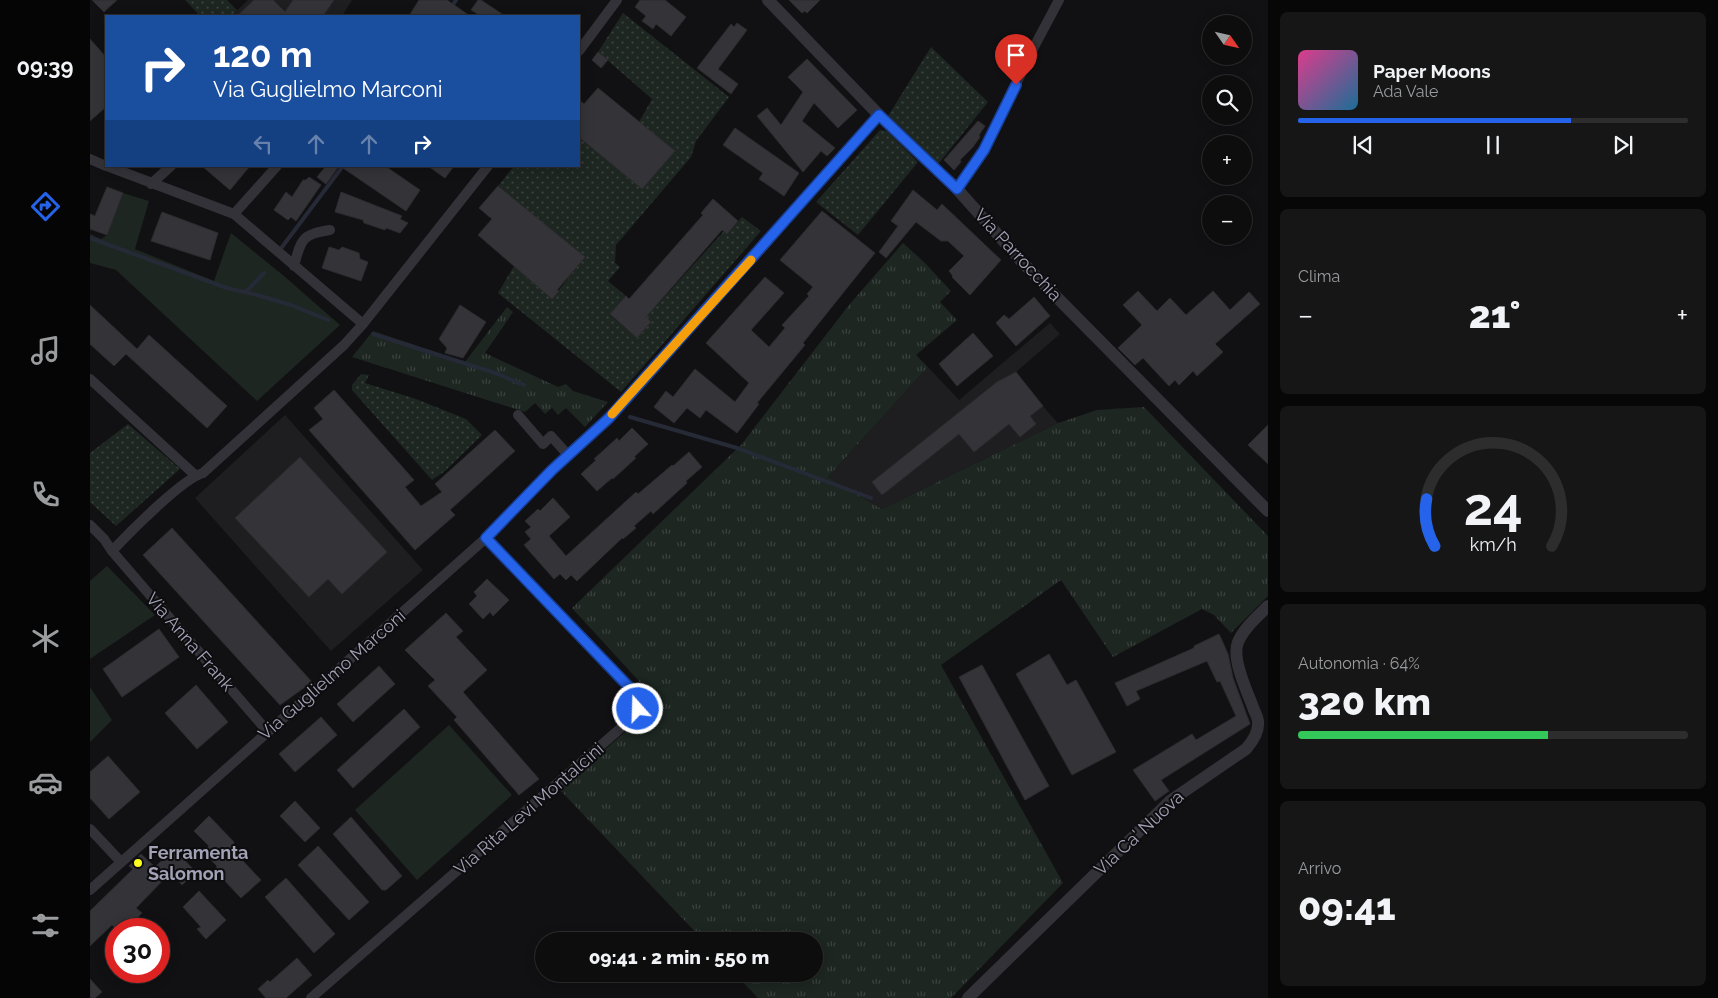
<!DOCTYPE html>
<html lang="it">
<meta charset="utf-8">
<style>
:root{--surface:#0d0d0e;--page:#161617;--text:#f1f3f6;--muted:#9a9c9e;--line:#2d2d2e;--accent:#2563eb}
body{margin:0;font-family:Raleway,sans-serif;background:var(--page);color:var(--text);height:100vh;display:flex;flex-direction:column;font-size:19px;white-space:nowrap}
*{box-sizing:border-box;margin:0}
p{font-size:16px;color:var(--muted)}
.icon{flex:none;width:28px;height:28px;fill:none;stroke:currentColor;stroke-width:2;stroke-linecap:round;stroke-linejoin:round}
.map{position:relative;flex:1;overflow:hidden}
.panel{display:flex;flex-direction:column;gap:12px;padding:12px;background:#070708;width:450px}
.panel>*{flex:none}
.top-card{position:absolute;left:15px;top:15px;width:475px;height:152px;border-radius:0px;box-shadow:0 2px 12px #0003,0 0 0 1px var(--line);background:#1a4fa0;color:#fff;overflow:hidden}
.needle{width:32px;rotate:124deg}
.controls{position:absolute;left:1112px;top:15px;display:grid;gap:10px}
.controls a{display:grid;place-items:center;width:50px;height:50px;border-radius:50%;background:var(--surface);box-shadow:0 2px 12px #0003,0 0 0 1px var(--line);font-size:25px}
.speed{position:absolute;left:15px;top:918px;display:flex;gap:10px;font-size:25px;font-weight:700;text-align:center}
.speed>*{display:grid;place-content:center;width:65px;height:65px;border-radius:50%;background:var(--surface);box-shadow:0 2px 12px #0003,0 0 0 1px var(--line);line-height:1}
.speed .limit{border:8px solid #d22;background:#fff;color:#111}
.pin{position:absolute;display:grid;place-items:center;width:42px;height:42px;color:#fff;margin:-51px -21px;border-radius:50% 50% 50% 0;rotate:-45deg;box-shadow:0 0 5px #0007}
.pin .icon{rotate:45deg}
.me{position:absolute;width:55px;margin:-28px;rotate:340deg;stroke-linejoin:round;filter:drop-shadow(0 0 4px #0008)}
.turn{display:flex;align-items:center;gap:18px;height:105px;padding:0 25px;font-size:22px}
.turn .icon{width:65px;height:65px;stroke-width:2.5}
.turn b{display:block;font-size:35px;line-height:42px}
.lanes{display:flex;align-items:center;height:48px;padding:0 25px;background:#0003;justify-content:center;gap:25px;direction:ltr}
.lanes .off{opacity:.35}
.big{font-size:38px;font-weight:800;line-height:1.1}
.panel .tile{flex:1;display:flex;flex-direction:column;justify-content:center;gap:8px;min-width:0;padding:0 18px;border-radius:8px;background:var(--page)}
.panel .dial{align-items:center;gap:0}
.dial svg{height:130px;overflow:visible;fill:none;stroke:var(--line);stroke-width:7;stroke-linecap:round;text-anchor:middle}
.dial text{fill:var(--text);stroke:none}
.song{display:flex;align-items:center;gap:15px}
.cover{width:60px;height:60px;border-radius:8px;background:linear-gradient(135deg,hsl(330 70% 55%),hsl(200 70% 35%))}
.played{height:5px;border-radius:2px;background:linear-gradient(90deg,var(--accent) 70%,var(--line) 70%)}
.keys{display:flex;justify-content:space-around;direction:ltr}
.heat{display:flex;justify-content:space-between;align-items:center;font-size:28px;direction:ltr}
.charge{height:8px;border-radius:4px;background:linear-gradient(90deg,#34c759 64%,var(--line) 0)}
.trip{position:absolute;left:445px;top:932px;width:288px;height:50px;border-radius:25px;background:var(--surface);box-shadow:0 2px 12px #0003,0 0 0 1px var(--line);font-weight:800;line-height:50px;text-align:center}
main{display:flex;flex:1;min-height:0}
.tab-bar{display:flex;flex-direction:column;width:90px;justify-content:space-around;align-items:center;background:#050506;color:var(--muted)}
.tab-bar .icon{width:35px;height:35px}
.tab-bar .on{color:var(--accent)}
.tab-bar b{font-size:22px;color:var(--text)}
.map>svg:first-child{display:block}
.built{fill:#1e1d20}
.grass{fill:url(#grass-tufts)}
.park{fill:#1d2621}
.garden{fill:url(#garden-dots)}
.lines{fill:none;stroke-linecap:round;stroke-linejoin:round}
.stream{stroke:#262a37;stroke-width:4}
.building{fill:#343338;stroke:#2c2b2f}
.minor{stroke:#333238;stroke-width:10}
.tertiary{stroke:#333238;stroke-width:12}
.route-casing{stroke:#184099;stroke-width:12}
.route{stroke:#2563eb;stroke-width:9}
.slow{stroke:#f59e0b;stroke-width:9}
.poi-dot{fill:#fdff1d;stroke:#0d0c0e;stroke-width:2}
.labels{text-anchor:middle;stroke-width:4;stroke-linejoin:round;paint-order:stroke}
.street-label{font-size:18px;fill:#a2a1b5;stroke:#0d0c0e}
.poi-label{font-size:18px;font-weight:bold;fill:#a2a1b5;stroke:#0d0c0e;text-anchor:start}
</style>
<main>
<nav class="tab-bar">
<b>09:39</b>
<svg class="icon on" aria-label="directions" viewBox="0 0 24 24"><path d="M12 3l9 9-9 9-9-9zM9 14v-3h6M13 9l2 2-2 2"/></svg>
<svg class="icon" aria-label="music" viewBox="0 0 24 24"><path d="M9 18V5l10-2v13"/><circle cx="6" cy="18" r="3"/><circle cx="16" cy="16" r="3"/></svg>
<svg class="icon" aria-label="phone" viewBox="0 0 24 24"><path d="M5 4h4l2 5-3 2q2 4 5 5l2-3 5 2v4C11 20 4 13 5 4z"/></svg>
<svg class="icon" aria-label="climate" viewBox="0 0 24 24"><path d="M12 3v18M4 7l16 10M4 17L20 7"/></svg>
<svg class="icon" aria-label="car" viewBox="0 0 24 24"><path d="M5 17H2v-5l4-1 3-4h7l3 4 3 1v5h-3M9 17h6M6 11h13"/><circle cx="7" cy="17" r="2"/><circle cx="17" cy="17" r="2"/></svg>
<svg class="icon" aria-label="filters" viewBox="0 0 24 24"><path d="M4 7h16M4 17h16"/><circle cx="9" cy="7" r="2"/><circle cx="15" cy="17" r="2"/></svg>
</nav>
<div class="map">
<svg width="1178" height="998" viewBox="0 0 1178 998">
<defs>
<pattern id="grass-tufts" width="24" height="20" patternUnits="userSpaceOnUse" patternTransform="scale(1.25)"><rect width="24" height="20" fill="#1d2621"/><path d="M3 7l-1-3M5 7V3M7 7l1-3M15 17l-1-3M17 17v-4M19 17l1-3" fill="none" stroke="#3b423f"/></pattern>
<pattern id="garden-dots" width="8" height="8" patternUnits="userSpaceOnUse" patternTransform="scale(1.25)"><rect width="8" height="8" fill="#1d2621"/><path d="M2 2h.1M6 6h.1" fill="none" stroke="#3b423f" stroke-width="1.8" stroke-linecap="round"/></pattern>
</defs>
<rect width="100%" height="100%" fill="#111113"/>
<!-- built -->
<path class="built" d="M 158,0 L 262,0 L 252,16 L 141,16 Z
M 960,323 L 970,334 L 926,372 L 958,412 L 968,423 L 792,509 L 738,477 L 838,367 L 869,400 Z
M 195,415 L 333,570 L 241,651 L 105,498 Z"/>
<!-- grass -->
<path class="grass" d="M 813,243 L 835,263 L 861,291 L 850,302 L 867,320 L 826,355 L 838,367 L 738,477 L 792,509 L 968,423 L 1007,410 L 1054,407 L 1178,536 L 1178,596 L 1141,633 L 1124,615 L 1112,609 L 1023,657 L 971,580 L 851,665 L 973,883 L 861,998 L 668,998 L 645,974 L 724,974 L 724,941 L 614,941 L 469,789 L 569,703 L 482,608 L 651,445 L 759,305 Z
M 417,307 L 423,312 L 395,353 L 468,387 L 476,384 L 483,391 L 518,402 L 495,427 L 476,408 L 468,415 L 462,408 L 455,414 L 445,403 L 435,412 L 262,357 L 283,331 L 375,362 Z"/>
<!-- park -->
<path class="park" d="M 33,193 L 59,201 L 45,249 L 124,281 L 141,233 L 194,276 L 250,325 L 167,401 L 26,270 L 0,263 L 0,234 L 11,239 L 17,235 Z
M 17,566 L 65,615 L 0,659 L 0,581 Z
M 0,687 L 22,720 L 0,742 Z
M 359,725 L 422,795 L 327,880 L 265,810 Z"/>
<!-- garden -->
<path class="garden" d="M 95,0 L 137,0 L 147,10 L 141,16 L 110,16 Z
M 533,13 L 639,97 L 606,141 L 601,157 L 526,245 L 525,263 L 530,267 L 518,281 L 536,296 L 520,315 L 547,338 L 556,317 L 634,231 L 637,234 L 652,217 L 671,231 L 531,392 L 408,293 L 424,266 L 462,299 L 494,257 L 408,186 L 424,166 L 489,166 L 489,137 L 552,189 L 584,151 L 549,122 L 562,99 L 508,52 Z
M 841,47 L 898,102 L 845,168 L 795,121 Z
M 790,130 L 797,131 L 828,162 L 768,235 L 726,202 Z
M 271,374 L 279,375 L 275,383 L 326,399 L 376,419 L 392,435 L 355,471 L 342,480 L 262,390 L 262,385 Z
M 38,424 L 90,469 L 26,526 L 0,502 L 0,453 Z"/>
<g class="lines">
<!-- stream -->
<path class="stream" d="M 356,16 L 366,0
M 0,238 L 137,288 L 167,295 L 201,305 L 238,320
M 192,247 L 253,166
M 156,292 L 174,273
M 283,334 L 408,374 L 434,385
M 540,417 L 647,448 L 781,498"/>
</g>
<!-- building -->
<path class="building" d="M 2,0 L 27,0 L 14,12 Z
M 164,0 L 183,0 L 195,12 L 203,0 L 244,0 L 233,16 L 147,16 Z
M 329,0 L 357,0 L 380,16 L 319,16 Z
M 388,0 L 391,0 L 415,16 L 391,16 L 381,10 Z
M 550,0 L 575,0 L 596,17 L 581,36 L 566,24 L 563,29 L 552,21 L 556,16 L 545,7 Z
M 699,0 L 730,0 L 717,13 L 715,11 L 712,13 Z
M 647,23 L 657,30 L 628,69 L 648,84 L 641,94 L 607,68 L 641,24 L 644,27 Z
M 0,39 L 16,57 L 16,107 L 0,121 Z
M 508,52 L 518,60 L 511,68 L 502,60 Z
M 717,59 L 767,110 L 748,128 L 724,103 L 712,121 L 745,148 L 737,156 L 731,151 L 713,172 L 667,116 L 677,108 L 691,125 L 713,92 L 698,77 Z
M 508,88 L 585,151 L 552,189 L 489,137 L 489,100 L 494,104 Z
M 888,121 L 895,126 L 889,135 L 890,137 L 883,147 L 870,160 L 871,162 L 864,170 L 854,160 Z
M 645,128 L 709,173 L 694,196 L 669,179 L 673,173 L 633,145 Z
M 112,166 L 160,166 L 140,190 Z
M 236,166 L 249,166 L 236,184 L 227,177 Z
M 250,166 L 295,166 L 330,190 L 316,211 Z
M 338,166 L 364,166 L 355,178 Z
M 219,177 L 231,185 L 206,221 L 201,217 L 198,220 L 184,210 L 196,192 L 202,197 L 213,180 L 216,180 Z
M 408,186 L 495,257 L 467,290 L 469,291 L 462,299 L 388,235 L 402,219 L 389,208 Z
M 17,187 L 33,193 L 17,235 L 0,229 L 0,214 L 5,216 Z
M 823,190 L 847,210 L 852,204 L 911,260 L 880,295 L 862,277 L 863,276 L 859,271 L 874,256 L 858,241 L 851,241 L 826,222 L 796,258 L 789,252 L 808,226 L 801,221 Z
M 251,192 L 312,216 L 310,219 L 318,223 L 310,233 L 296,228 L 295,230 L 274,223 L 273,220 L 245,212 Z
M 623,199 L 648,221 L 637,234 L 632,230 L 556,317 L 561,322 L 547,338 L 520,314 L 536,296 L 539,299 L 613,215 L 611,213 Z
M 732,211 L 785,253 L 713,343 L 715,345 L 667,403 L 669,404 L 647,433 L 616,410 L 610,418 L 597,408 L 584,423 L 564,407 L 576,391 L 583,397 L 605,369 L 645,402 L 659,383 L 616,343 L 675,277 L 694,293 L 661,330 L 679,347 L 695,328 L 692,325 L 719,296 L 717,294 L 723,287 L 690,260 Z
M 72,212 L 128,233 L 120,260 L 61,241 Z
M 239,247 L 249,250 L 252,247 L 269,253 L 270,259 L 278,262 L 271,281 L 232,268 Z
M 1048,291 L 1067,311 L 1080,298 L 1096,315 L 1123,291 L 1140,310 L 1159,292 L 1170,304 L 1125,344 L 1133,352 L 1107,376 L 1103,371 L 1089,385 L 1085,380 L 1079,386 L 1053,358 L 1045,365 L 1028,348 L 1052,325 L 1033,305 Z
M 944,297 L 960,316 L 926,346 L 906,323 L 914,315 L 919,319 Z
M 0,305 L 47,349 L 59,335 L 137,406 L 117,428 L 36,354 L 24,366 L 0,344 Z
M 370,305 L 396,322 L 373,358 L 355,353 L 357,348 L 349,339 Z
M 883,333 L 903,356 L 867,386 L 849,364 Z
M 926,372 L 953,406 L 940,416 L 946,424 L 930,437 L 919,424 L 884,452 L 869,434 L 792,495 L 782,482 L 907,382 Z
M 244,390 L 324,480 L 315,487 L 331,506 L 352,492 L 345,484 L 405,430 L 425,451 L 360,510 L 365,515 L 325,550 L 219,430 L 233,419 L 224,408 Z
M 1178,425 L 1178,464 L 1158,445 Z
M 542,428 L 558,444 L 544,457 L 546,458 L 523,479 L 522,478 L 507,491 L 491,474 L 506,460 L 504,459 L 527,438 L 529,441 Z
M 599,452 L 612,467 L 596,481 L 597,483 L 563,514 L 561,511 L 544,526 L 546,528 L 533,539 L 532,538 L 487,581 L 481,575 L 476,580 L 470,574 L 464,579 L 434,545 L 441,539 L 435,532 L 441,527 L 435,521 L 448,509 L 450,511 L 463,498 L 480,517 L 459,536 L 476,556 L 546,492 L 548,494 L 582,465 L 583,466 Z
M 210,457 L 297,552 L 252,594 L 238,579 L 219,597 L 145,518 Z
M 82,528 L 222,682 L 190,705 L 126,635 L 53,555 Z
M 397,579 L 419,600 L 403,616 L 400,612 L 393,619 L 379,604 L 387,596 L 384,592 Z
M 356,613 L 373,631 L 366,637 L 397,670 L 373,692 L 449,779 L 429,795 L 364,720 L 367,717 L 338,686 L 345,680 L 315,650 Z
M 69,629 L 89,657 L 32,697 L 13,669 Z
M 1129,634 L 1138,654 L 1143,678 L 1160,724 L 1071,780 L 1079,791 L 1065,801 L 1043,770 L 1102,734 L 1106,740 L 1146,716 L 1130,681 L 1127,682 L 1117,661 L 1046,691 L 1050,699 L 1037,706 L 1025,683 L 1104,648 L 1104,646 Z
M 959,654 L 977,685 L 986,680 L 1026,752 L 982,775 L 926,674 Z
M 892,665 L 959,786 L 935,800 L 869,677 Z
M 289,666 L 305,684 L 263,722 L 247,704 Z
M 106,685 L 138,722 L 107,749 L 75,713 Z
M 314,709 L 330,727 L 263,788 L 247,770 Z
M 231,717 L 247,735 L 205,772 L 189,754 Z
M 18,756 L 50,792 L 19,819 L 0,798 L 0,772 Z
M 205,801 L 230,828 L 215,842 L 190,816 Z
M 119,816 L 144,842 L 143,844 L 155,857 L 152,860 L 171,880 L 151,898 L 133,879 L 134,877 L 126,868 L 127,866 L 113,852 L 119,846 L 104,831 Z
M 261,817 L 312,876 L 296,890 L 292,890 L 243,834 Z
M 228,846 L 279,902 L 259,920 L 208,865 Z
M 84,849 L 106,872 L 92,885 L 81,872 L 46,908 L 52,913 L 40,925 L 36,921 L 29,929 L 26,929 L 22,925 L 0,946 L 0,911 L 43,869 L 39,866 L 51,854 L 65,867 Z
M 196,878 L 245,934 L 224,953 L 175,897 Z
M 109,891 L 136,920 L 116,939 L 107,929 L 111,927 L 93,907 Z
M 207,958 L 222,975 L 196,998 L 176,998 L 168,989 L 178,980 L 180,982 Z
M 0,979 L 12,992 L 5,998 L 0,998 Z"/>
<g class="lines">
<!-- minor -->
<path class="minor" d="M 489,51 L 527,0
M 0,159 L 16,166
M 17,166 L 144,214 L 273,324
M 61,184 L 81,166
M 867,189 L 894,150 L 944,47 L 969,0
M 144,214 L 187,166
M 204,266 C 211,240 211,234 240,230
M 0,379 L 105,475
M 428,415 L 453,444 L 461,436 L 478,455
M 0,525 L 14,539 L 22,551 L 178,732
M 22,551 C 39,533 92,479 113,473 L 254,345 L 273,324 L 398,166
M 0,829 L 31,862
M 0,890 L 396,538 L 462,470 L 516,421 L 664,257 L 789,115
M 221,998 L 540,720 L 548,709 L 546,695 L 540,688 L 396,538"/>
<!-- tertiary -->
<path class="tertiary" d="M 678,0 L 789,115 L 867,189 L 934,264 L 1178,511
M 878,998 L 1080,801 L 1156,749 C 1162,742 1168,734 1168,725 C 1169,720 1166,714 1164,710 C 1158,693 1141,659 1148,642 C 1154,628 1167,617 1178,606"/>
</g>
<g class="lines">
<defs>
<path id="route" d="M 548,709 L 546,695 L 540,688 L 396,538 L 462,470 L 519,418 L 789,115 L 867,189 L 894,150 L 926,85"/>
</defs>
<!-- route casing -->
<use href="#route" class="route-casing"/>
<!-- route -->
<use href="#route" class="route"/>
<!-- slow -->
<path class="slow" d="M 522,414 L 661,260"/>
</g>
<!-- markers -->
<circle class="poi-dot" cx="48" cy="863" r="5"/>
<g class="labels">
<!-- street labels -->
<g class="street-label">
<text transform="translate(928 255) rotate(47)" y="6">Via Parrocchia</text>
<text transform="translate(100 642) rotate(49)" y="6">Via Anna Frank</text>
<text transform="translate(242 675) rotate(-41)" y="6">Via Guglielmo Marconi</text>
<text transform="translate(439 809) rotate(-41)" y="6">Via Rita Levi Montalcini</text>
<text transform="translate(1049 833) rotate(-43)" y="6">Via Ca' Nuova</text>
</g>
<!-- poi labels -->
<g class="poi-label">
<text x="58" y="859">Ferramenta<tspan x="58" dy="21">Salomon</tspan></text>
</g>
</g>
</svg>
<div class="controls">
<a><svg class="needle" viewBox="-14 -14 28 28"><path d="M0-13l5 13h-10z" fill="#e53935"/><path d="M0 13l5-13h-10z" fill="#9a9c9e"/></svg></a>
<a><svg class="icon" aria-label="search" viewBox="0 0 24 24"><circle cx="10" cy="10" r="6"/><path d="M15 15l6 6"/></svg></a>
<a>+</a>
<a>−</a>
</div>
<div class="speed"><div class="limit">30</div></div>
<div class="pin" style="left:926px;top:85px;background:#d93025"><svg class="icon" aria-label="arrive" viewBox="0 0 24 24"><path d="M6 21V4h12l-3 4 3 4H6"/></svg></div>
<svg class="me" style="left:548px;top:709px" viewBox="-20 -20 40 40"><circle r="17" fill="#2563eb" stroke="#fff" stroke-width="3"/><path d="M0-11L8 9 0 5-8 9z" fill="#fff"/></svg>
<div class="trip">09:41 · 2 min · 550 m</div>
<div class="top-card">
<div class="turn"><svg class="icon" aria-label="right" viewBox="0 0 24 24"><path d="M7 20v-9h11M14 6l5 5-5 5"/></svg><div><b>120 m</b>Via Guglielmo Marconi</div></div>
<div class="lanes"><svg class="icon off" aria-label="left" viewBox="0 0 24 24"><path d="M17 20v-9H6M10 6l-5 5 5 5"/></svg><svg class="icon off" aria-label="ahead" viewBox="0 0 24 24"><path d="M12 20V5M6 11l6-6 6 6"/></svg><svg class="icon off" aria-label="ahead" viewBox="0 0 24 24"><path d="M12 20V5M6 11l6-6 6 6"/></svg><svg class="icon" aria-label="right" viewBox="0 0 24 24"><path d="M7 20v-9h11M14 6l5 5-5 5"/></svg></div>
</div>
</div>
<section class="panel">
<div class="tile">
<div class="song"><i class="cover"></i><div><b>Paper Moons</b><p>Ada Vale</p></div></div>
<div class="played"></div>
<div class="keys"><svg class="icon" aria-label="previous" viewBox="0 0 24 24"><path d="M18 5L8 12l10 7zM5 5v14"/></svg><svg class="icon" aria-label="pause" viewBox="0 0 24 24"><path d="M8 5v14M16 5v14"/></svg><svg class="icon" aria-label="next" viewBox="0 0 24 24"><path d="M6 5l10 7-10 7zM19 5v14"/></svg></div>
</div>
<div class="tile"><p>Clima</p>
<div class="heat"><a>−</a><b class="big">21°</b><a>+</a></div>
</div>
<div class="tile dial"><svg viewBox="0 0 100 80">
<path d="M14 69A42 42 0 1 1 86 69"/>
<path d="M14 69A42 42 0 0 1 9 40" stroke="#2563eb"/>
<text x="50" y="56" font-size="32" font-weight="700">24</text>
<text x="50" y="72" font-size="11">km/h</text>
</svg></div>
<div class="tile"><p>Autonomia · 64%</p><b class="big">320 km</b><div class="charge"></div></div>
<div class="tile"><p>Arrivo</p><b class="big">09:41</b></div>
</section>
</main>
